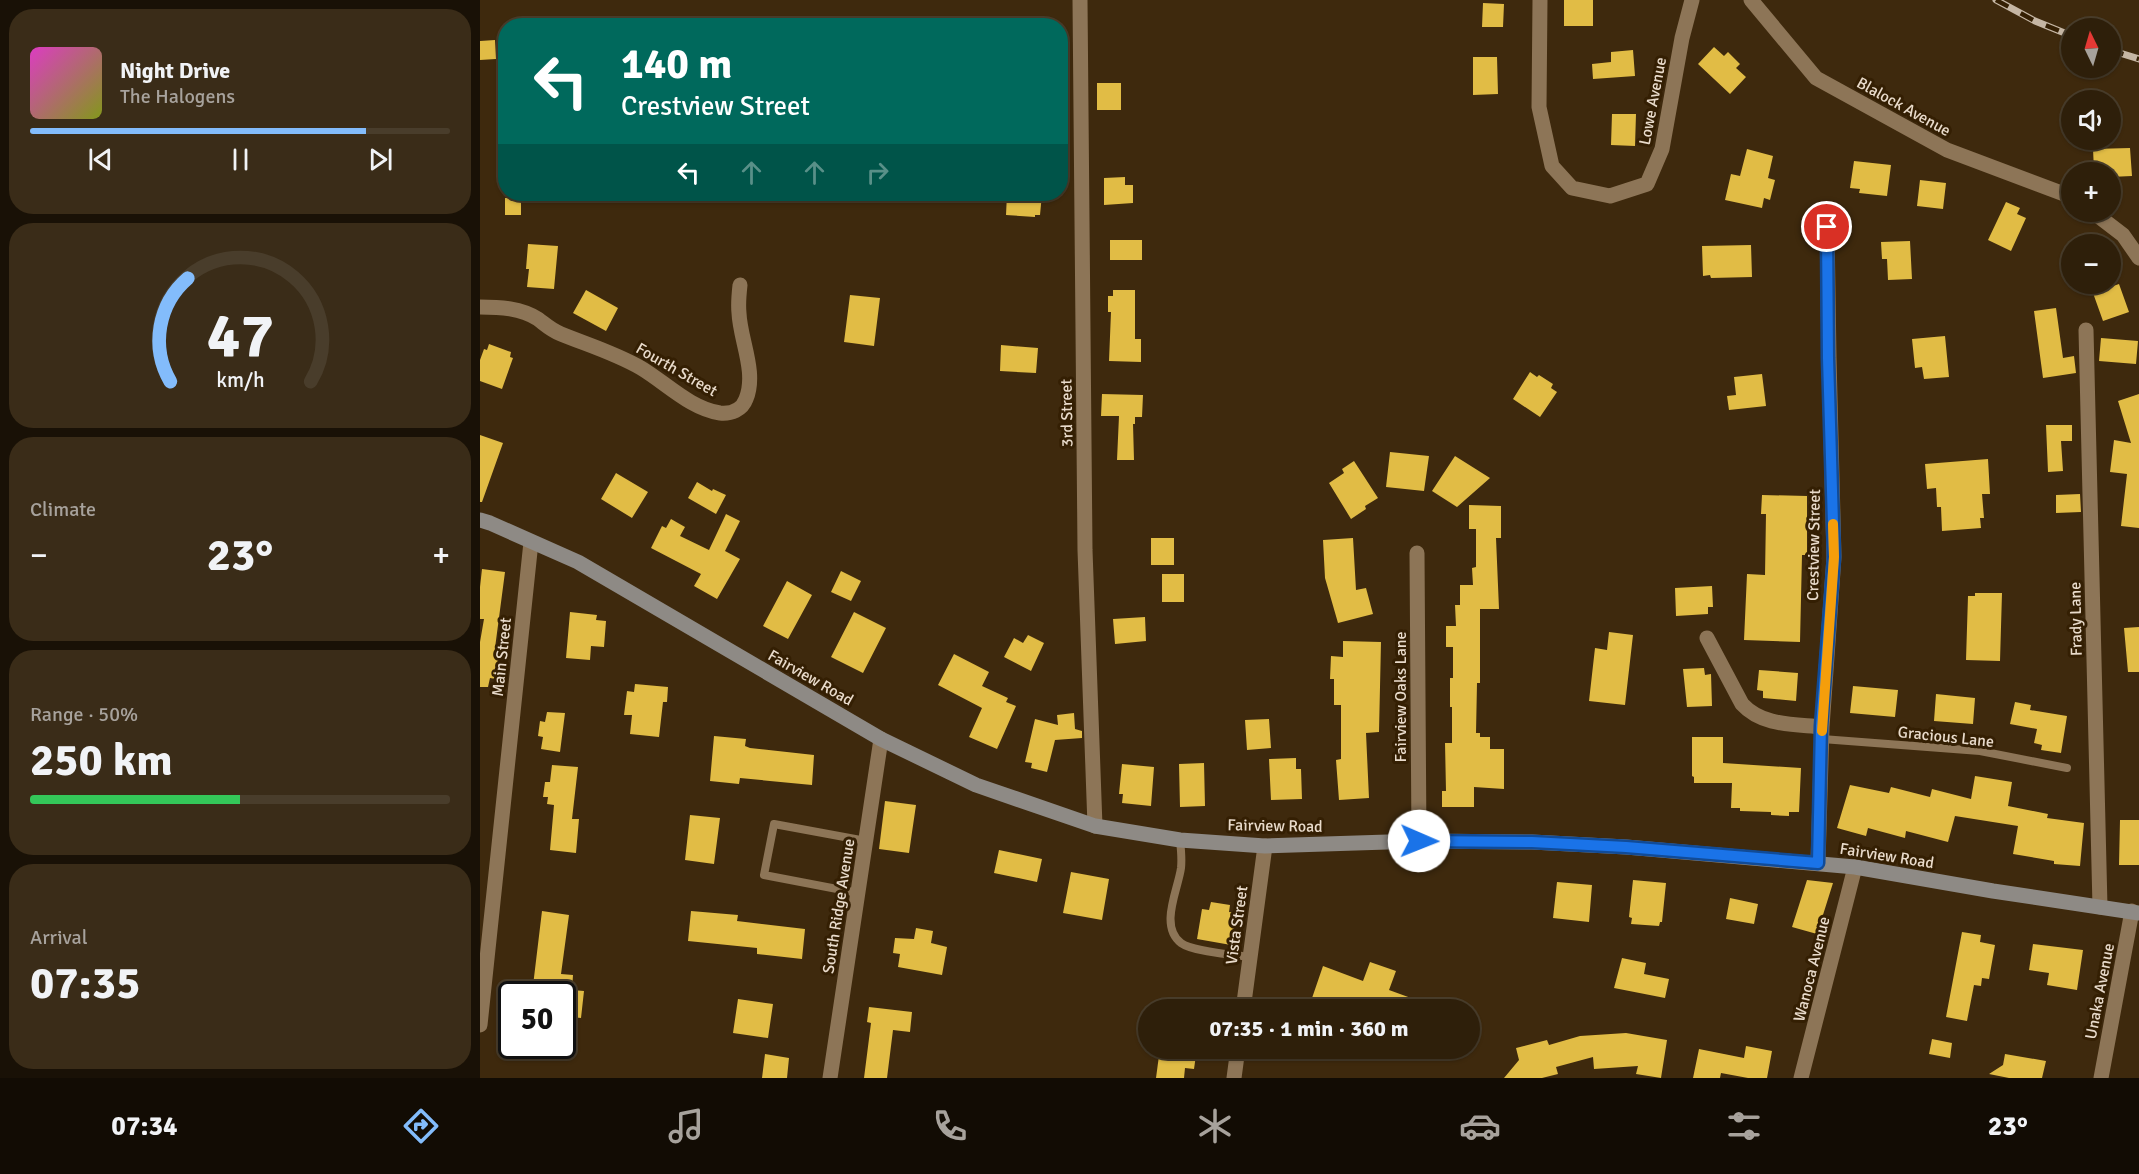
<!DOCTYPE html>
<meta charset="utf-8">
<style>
:root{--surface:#2e1f0a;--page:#3a2c18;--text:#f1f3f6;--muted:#a7a29c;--line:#493d2b;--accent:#83bcfb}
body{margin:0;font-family:Signika,sans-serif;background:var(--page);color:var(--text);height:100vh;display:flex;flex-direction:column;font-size:22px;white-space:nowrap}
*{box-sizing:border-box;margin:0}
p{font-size:20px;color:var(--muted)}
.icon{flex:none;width:33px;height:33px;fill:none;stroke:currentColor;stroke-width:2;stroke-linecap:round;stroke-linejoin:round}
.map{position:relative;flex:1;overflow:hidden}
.panel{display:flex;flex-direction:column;gap:9px;padding:9px;background:#191106;width:480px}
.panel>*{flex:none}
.top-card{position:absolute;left:18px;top:18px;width:570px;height:183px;border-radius:24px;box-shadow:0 2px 4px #0004,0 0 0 2px var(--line);background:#00695c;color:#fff;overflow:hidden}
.needle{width:39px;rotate:355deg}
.buttons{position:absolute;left:1581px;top:18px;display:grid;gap:12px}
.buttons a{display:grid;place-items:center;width:60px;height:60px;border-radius:50%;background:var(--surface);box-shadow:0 2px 4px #0004,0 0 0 2px var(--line);font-size:30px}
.speed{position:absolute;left:18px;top:981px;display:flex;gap:12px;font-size:30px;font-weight:700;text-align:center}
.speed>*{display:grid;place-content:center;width:78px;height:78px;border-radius:50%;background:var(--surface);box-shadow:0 2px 4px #0004,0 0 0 2px var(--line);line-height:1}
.speed .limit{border:3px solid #111;border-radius:9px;background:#fff;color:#111}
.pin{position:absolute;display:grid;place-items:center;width:51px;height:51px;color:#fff;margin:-26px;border:3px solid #fff;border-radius:50%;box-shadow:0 2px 6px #0007}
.me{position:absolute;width:66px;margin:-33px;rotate:91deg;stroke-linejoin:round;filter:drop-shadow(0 0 4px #0008)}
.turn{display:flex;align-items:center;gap:21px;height:126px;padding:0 24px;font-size:27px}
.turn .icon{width:78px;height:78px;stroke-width:2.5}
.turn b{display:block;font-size:42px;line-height:51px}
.lanes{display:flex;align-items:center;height:57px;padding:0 24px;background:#0003;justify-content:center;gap:30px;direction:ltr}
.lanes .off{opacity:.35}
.big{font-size:45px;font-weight:700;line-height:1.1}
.panel .card{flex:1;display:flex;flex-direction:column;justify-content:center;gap:9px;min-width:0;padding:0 21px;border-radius:24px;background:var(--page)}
.panel .dial{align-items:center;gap:0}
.dial svg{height:156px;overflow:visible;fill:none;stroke:var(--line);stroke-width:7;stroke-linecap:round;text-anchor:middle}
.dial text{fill:var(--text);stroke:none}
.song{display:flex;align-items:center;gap:18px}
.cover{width:72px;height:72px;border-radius:9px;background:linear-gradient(135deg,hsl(310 70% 55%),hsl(70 70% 35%))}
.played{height:6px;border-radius:3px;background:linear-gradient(90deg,var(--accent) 80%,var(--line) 80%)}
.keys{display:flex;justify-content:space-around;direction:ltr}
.heat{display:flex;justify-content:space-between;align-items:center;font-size:33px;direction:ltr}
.charge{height:9px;border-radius:4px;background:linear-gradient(90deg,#34c759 50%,var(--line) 0)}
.trip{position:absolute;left:658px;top:999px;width:342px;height:60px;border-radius:30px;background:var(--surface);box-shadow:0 2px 4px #0004,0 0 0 2px var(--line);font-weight:700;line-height:60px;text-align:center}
.dock{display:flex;height:96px;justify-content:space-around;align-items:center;background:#120c04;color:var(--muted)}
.dock .icon{width:42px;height:42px}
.dock .current{color:var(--accent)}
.dock b{font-size:27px;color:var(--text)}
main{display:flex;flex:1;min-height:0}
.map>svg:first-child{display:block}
.building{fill:#e1bc45}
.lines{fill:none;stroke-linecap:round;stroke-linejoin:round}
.lane{stroke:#8d7557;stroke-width:8}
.street{stroke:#8d7557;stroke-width:15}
.secondary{stroke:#8e8a85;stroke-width:15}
.rail-casing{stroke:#c5b6a4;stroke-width:7}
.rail{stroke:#341f03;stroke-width:4.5;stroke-dasharray:14;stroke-linecap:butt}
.route-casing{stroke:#114b97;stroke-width:15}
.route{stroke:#1a73e8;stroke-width:10}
.slow{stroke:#f59e0b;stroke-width:10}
.labels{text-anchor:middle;stroke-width:6;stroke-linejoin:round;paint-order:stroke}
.street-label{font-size:16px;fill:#e9dbcb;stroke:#341f03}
</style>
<main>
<section class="panel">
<div class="card">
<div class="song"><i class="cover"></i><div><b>Night Drive</b><p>The Halogens</p></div></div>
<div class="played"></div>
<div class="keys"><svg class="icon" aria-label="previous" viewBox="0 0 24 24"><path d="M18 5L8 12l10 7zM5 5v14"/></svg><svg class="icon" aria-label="pause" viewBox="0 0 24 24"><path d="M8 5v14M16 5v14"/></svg><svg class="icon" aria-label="next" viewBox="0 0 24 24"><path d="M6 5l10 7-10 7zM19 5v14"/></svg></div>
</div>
<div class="card dial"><svg viewBox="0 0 100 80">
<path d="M14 69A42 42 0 1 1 86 69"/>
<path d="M14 69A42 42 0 0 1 23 16" stroke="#83bcfb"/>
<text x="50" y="56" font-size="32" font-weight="700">47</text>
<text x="50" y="72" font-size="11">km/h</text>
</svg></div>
<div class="card"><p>Climate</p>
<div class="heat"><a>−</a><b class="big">23°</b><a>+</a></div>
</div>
<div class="card"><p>Range · 50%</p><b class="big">250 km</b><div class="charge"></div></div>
<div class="card"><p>Arrival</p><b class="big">07:35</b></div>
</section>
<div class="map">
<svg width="1659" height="1078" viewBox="0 0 1659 1078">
<rect width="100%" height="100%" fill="#3e290d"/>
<!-- building -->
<path class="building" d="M 1084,0 L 1113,0 L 1113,26 L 1084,26 Z
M 1003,3 L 1024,4 L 1023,27 L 1002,27 Z
M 15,40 L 16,59 L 0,60 L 0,41 Z
M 1234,47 L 1244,56 L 1248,52 L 1260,64 L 1256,68 L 1266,77 L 1250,94 L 1218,64 Z
M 1153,50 L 1155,76 L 1113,79 L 1112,64 L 1131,62 L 1131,52 Z
M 993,57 L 1017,57 L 1018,94 L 993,95 Z
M 617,83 L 641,83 L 641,110 L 617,110 Z
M 1132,114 L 1156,114 L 1155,146 L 1131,145 Z
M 1650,148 L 1652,176 L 1630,177 L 1630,172 L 1623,172 L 1623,169 L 1614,170 L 1613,149 Z
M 1267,149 L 1293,156 L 1288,178 L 1295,180 L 1290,200 L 1284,198 L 1282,208 L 1245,200 L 1251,174 L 1260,176 Z
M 1374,161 L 1411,165 L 1407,196 L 1379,193 L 1380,189 L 1370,188 Z
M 645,177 L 645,185 L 653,185 L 653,203 L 624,205 L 624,178 Z
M 1440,180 L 1466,183 L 1463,209 L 1437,206 Z
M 527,194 L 562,194 L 560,215 L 555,215 L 555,217 L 526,215 Z
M 25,198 L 41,198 L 41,215 L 25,215 Z
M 1526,202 L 1540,208 L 1537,214 L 1546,218 L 1531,251 L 1508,240 Z
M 630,240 L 662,240 L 662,260 L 630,260 Z
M 1430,241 L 1432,279 L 1408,280 L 1407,259 L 1402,259 L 1401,242 Z
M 48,244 L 78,246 L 74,289 L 47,287 L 49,269 L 46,269 Z
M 1271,245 L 1272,277 L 1231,278 L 1230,275 L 1223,276 L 1222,246 Z
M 1639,284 L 1649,312 L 1623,321 L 1613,293 Z
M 106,290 L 138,308 L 126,331 L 93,313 Z
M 633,290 L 655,290 L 655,339 L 661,339 L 661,362 L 629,361 L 631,312 L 628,312 L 628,296 L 633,296 Z
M 370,295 L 400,298 L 394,346 L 364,342 Z
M 1576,308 L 1583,358 L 1594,356 L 1596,373 L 1563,378 L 1554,311 Z
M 1465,336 L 1469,377 L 1444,379 L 1442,367 L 1435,368 L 1432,339 Z
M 1621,338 L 1658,341 L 1656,364 L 1619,361 Z
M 9,344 L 31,352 L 30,357 L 33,358 L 22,389 L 0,381 L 0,360 L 4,349 L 7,350 Z
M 521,345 L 558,348 L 556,373 L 520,371 Z
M 1050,372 L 1057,377 L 1059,375 L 1073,384 L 1071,388 L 1077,392 L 1060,417 L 1033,399 Z
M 1282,374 L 1286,406 L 1249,410 L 1247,396 L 1256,395 L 1254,377 Z
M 622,394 L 663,395 L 662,417 L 655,417 L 655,424 L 653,424 L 654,460 L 637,460 L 639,416 L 621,416 Z
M 1659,394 L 1659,528 L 1641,526 L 1647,474 L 1630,472 L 1634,440 L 1651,443 L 1638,401 Z
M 1566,425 L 1592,425 L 1592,441 L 1581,441 L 1583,471 L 1568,472 Z
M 0,435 L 23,443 L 2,502 L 0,502 Z
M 910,452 L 949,456 L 944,491 L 906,487 Z
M 975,456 L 1010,478 L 977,507 L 952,491 Z
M 1508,459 L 1510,494 L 1502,494 L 1504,518 L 1500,518 L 1501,528 L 1462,531 L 1461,507 L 1457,507 L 1456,488 L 1447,489 L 1445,464 Z
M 874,461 L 898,498 L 885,506 L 886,509 L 871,519 L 849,483 L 864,473 L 862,469 Z
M 136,473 L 168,492 L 152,518 L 121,499 Z
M 217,482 L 232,491 L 233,489 L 246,495 L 236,514 L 208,498 Z
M 1600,494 L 1601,512 L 1576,513 L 1576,495 Z
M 1282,495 L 1327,496 L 1327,555 L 1322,555 L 1320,642 L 1264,640 L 1267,574 L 1285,575 L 1286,514 L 1281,514 Z
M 989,505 L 1021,506 L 1021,538 L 1016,538 L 1019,609 L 1000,609 L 1000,683 L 997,683 L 996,733 L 1000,733 L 1000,737 L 1010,737 L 1010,749 L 1024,749 L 1024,789 L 994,787 L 994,807 L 962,807 L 962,791 L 966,791 L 965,743 L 972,743 L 972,707 L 970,707 L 970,678 L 973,678 L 973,647 L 966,647 L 966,626 L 976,626 L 975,605 L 980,605 L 980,585 L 993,585 L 992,568 L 996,567 L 996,529 L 989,529 Z
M 246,514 L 260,521 L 245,551 L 260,559 L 237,599 L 214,586 L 221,574 L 171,548 L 182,526 L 186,528 L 191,519 L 205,527 L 200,536 L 229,550 Z
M 671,538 L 694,538 L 694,565 L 671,565 Z
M 873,538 L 876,590 L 886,588 L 893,614 L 858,623 L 845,578 L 843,540 Z
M 2,569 L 25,572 L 15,648 L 21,649 L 16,679 L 10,678 L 8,687 L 0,687 L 0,642 L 4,619 L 0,619 L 0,587 Z
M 361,571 L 381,581 L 371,601 L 351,592 Z
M 682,574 L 704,574 L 704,602 L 682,602 Z
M 307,581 L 332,595 L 308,639 L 283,626 Z
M 1232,586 L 1233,607 L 1228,607 L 1228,614 L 1196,616 L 1195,588 Z
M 1495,593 L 1522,593 L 1520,661 L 1486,660 L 1488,596 L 1495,596 Z
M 90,612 L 117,615 L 116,620 L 126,621 L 124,647 L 111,646 L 110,660 L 86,658 Z
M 374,612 L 406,628 L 383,673 L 351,657 Z
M 665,617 L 666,641 L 635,644 L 633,619 Z
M 1659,627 L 1659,672 L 1648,672 L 1644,628 Z
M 1129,632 L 1153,635 L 1145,705 L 1109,701 L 1115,648 L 1127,650 Z
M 548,635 L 564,643 L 551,671 L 524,657 L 534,638 L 543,643 Z
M 863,641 L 901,642 L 899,732 L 886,733 L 889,798 L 859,800 L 856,760 L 861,759 L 861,705 L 854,705 L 854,679 L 850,679 L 851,656 L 863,657 Z
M 474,654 L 509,672 L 502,686 L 528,698 L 526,702 L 536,706 L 517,749 L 489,737 L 502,708 L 458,685 Z
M 1224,668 L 1225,675 L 1231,674 L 1232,706 L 1207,707 L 1203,669 Z
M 1279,670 L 1318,673 L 1316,701 L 1283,698 L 1283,691 L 1277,690 Z
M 155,684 L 188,687 L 187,702 L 183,702 L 179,737 L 150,734 L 152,715 L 144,715 L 147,691 L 154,692 Z
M 1373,686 L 1418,690 L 1415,717 L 1370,713 Z
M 1456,694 L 1495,698 L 1493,724 L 1454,721 Z
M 1535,702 L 1551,705 L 1550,710 L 1587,716 L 1581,753 L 1561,750 L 1562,745 L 1554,743 L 1557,729 L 1530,724 Z
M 67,712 L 85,713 L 80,752 L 61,749 L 63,737 L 58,736 L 60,721 L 65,722 Z
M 594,713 L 595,729 L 602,731 L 602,738 L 575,740 L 567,772 L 551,768 L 552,763 L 545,762 L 555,719 L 578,725 L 577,715 Z
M 789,719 L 791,748 L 767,750 L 765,720 Z
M 234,736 L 266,739 L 265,746 L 270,748 L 334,755 L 332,785 L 260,778 L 259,784 L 230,781 Z
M 1212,737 L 1243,737 L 1243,763 L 1321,768 L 1319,812 L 1309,812 L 1309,816 L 1291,815 L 1291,812 L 1260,811 L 1260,808 L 1251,808 L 1252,783 L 1214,783 L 1214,777 L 1212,776 Z
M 816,758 L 816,769 L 821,769 L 822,799 L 791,800 L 789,759 Z
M 724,763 L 725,806 L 700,807 L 699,764 Z
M 642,764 L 674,767 L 671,806 L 642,803 L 643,794 L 639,794 Z
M 72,765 L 98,767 L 92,819 L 99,819 L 96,853 L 70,850 L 74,805 L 67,804 L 68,797 L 63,797 L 65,782 L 70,782 Z
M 1495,776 L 1532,782 L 1528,806 L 1568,814 L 1567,818 L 1604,823 L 1600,866 L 1574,864 L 1574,861 L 1533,854 L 1538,826 L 1475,816 L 1468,842 L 1426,831 L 1425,838 L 1388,828 L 1386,836 L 1357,828 L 1370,785 L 1409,793 L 1411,787 L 1450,797 L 1452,789 L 1491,799 Z
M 405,801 L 436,805 L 429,853 L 399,849 Z
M 210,815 L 240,818 L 234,864 L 205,860 Z
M 1640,820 L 1659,820 L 1659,865 L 1639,865 Z
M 519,850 L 562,859 L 557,882 L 514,873 Z
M 591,872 L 629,879 L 622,920 L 583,913 Z
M 1153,880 L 1186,883 L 1182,922 L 1180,922 L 1179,926 L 1151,924 L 1152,918 L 1149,917 Z
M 1327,880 L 1353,883 L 1337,934 L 1312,927 Z
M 1077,882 L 1112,885 L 1109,922 L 1073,918 Z
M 1250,898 L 1278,904 L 1274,924 L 1246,919 Z
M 731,902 L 750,905 L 749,912 L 757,913 L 751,945 L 717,939 L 722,909 L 729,910 Z
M 62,911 L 89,915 L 81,974 L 93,975 L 92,990 L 104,991 L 101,1018 L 82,1016 L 82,994 L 52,994 Z
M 211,911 L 258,915 L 257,921 L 325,929 L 322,959 L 277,954 L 277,948 L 208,941 Z
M 436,928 L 453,931 L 451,943 L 467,947 L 462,975 L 418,967 L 420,954 L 413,953 L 415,938 L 434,939 Z
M 1482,932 L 1501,935 L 1500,942 L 1515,945 L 1509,979 L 1502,978 L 1501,986 L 1494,985 L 1487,1021 L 1466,1017 Z
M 1553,944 L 1603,950 L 1597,990 L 1567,985 L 1569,973 L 1549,970 Z
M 1142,958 L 1166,963 L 1164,974 L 1189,979 L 1185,998 L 1134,988 Z
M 890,962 L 916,971 L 909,990 L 931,998 L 926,1010 L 854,1010 L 831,1001 L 843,966 L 883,981 Z
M 258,999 L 293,1004 L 288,1038 L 253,1033 Z
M 389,1007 L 432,1012 L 430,1032 L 413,1030 L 407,1078 L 384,1078 L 391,1023 L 387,1022 Z
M 1146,1033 L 1187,1040 L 1181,1078 L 1156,1074 L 1158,1066 L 1114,1069 L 1113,1057 L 1076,1067 L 1078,1074 L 1062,1078 L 1024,1078 L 1039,1060 L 1036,1048 L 1067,1040 L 1069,1045 L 1100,1036 Z
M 1452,1039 L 1472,1043 L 1470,1058 L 1449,1054 Z
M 1266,1046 L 1292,1051 L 1287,1078 L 1268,1078 L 1241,1073 L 1240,1078 L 1213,1078 L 1219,1049 L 1264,1058 Z
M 680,1048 L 717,1048 L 714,1069 L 705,1068 L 704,1078 L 676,1078 Z
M 285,1054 L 309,1058 L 307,1078 L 282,1078 Z
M 1525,1054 L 1566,1061 L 1562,1078 L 1529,1078 L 1509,1074 L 1523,1065 Z"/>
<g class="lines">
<!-- lane -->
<path class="lane" d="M 1342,739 L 1500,751 L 1587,768
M 700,840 C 701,849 702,859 701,868 C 698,890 679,926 701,943 C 713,952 755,955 770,957
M 378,893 L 284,875 L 294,824 L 386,841"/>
<!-- street -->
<path class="street" d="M 600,0 L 605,550 L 615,826
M 1060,0 L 1059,107 L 1072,166 L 1092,188 L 1130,196 L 1167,184 L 1182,149 L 1202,38 L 1212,0
M 1271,0 L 1336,78 L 1467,150 L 1592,197
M 1613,212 L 1643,235 L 1659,258
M 0,307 C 20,307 41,308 58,319 C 66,325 71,330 81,334 C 108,345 135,353 161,368 C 186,383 211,409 240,413 C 251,414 262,410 266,399 C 277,372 260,340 259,313 C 258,304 259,294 260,285
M 1606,330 L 1620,907
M 937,553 L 939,841
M 1227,638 L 1262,704 C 1282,726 1313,724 1342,727
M 1338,863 L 1342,727 L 1354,557 L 1349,358 L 1347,227
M 763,1010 L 785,846
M 0,1025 L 51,542
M 350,1078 L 401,739
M 754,1078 L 758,1048
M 1321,1078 L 1375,867
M 1621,1078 L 1652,911"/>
<!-- secondary -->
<path class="secondary" d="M 0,520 L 10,523 L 98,562 L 401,739 L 496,785 L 615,826 L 700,840 L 785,846 L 939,841 L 1052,842 L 1146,847 L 1375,867 L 1513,891 L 1659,913"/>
<defs>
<path id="rail" d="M 1516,0 L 1555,21 L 1592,36
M 1630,50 L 1659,59"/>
</defs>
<!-- rail casing -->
<use href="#rail" class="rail-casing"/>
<!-- rail -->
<use href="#rail" class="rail"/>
</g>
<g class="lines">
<defs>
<path id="route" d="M 939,841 L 1052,842 L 1146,847 L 1338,863 L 1341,726 L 1354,557 L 1348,358 L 1347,227"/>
</defs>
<!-- route casing -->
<use href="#route" class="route-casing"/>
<!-- route -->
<use href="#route" class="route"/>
<!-- slow -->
<path class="slow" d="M 1342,731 L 1354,557 L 1353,524"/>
</g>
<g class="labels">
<!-- street labels -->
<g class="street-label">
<text transform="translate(1172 101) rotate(-79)" y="6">Lowe Avenue</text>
<text transform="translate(1424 106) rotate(29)" y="6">Blalock Avenue</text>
<text transform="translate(197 369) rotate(30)" y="6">Fourth Street</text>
<text transform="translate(586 413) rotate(-91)" y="6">3rd Street</text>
<text transform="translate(1333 545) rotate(-89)" y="6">Crestview Street</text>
<text transform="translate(1595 619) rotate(-91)" y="6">Frady Lane</text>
<text transform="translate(21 657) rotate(-84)" y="6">Main Street</text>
<text transform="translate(331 677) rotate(30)" y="6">Fairview Road</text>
<text transform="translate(920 697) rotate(-90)" y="6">Fairview Oaks Lane</text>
<text transform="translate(1466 736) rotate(6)" y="6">Gracious Lane</text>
<text transform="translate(795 825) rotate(1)" y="6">Fairview Road</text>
<text transform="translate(1407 855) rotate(9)" y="6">Fairview Road</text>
<text transform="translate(358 906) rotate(-81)" y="6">South Ridge Avenue</text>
<text transform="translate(756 925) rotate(-82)" y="6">Vista Street</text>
<text transform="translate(1331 969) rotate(-76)" y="6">Wanoca Avenue</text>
<text transform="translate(1619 991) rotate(-79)" y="6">Unaka Avenue</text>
</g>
</g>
</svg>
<div class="buttons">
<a><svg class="needle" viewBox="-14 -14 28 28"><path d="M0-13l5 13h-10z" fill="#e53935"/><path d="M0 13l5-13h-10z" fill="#a7a29c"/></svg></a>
<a><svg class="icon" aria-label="sound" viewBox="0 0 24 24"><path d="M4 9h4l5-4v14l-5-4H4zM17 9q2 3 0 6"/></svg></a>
<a>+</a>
<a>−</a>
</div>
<div class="speed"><div class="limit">50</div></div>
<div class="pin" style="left:1347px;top:227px;background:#d93025"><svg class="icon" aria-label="arrive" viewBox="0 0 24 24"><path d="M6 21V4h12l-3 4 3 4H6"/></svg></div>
<svg class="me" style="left:939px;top:841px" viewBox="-20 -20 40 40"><circle r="19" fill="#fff"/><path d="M0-13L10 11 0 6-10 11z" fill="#1a73e8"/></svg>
<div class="trip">07:35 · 1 min · 360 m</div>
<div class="top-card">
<div class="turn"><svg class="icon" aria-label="left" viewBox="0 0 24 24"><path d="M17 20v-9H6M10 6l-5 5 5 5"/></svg><div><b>140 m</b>Crestview Street</div></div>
<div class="lanes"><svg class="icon" aria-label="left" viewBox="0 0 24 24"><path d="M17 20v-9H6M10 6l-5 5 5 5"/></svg><svg class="icon off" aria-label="ahead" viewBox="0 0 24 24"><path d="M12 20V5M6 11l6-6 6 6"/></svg><svg class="icon off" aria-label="ahead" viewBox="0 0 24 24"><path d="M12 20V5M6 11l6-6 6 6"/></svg><svg class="icon off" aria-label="right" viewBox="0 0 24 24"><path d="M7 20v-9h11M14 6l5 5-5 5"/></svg></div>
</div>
</div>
</main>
<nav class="dock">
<b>07:34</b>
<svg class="icon current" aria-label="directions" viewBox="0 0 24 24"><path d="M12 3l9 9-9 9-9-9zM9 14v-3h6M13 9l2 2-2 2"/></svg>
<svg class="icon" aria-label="music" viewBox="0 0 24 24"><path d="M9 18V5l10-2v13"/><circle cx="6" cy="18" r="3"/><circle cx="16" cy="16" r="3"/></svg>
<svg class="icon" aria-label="phone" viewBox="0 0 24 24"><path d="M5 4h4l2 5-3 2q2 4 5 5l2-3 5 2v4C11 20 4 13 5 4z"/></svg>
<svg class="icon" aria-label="climate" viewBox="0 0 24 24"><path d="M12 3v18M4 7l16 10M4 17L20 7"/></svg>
<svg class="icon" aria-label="car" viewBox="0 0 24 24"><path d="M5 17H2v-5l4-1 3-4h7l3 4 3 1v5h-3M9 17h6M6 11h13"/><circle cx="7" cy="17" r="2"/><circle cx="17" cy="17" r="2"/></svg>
<svg class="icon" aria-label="filters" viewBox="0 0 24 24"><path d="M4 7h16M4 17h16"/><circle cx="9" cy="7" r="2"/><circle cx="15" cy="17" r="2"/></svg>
<b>23°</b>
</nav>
